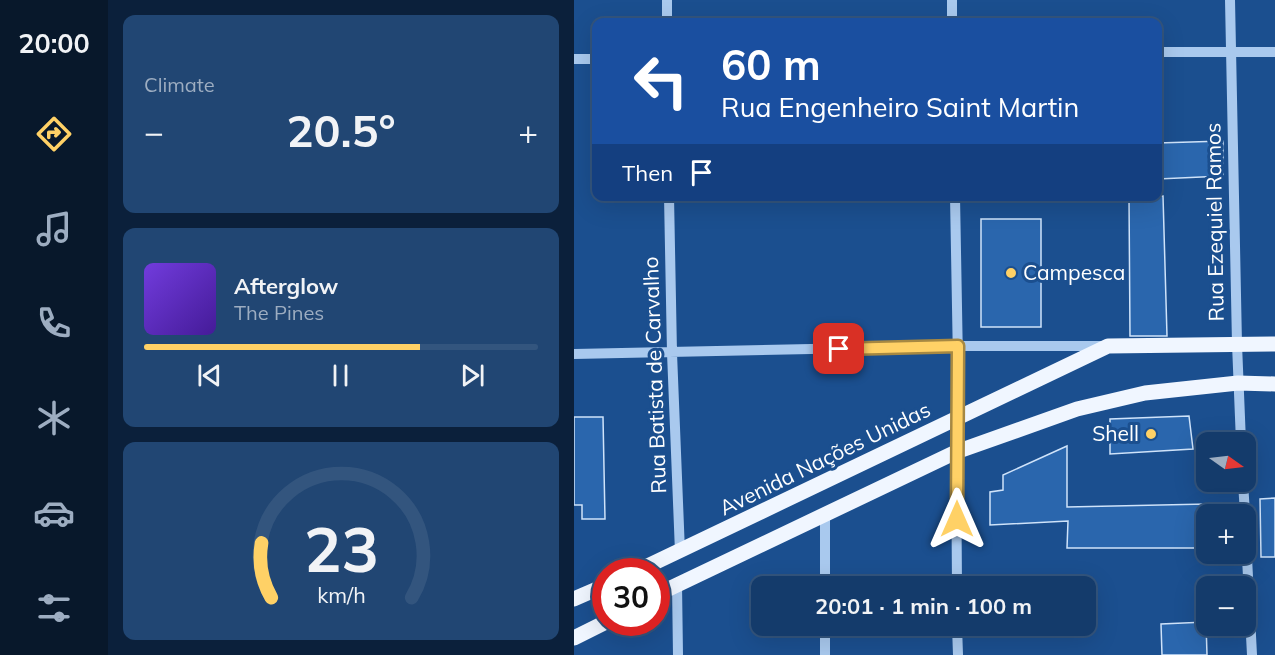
<!DOCTYPE html>
<meta charset="utf-8">
<style>
:root{--surface:#143b6b;--page:#214673;--text:#f1f3f6;--muted:#9dadc1;--line:#33557e;--accent:#ffd166}
body{margin:0;font-family:Mulish,sans-serif;background:var(--page);color:var(--text);height:100vh;display:flex;flex-direction:column;font-size:22px;white-space:nowrap}
*{box-sizing:border-box;margin:0}
p{font-size:20px;color:var(--muted)}
.icon{flex:none;width:33px;height:33px;fill:none;stroke:currentColor;stroke-width:2;stroke-linecap:round;stroke-linejoin:round}
.map{position:relative;flex:1;overflow:hidden}
.details{display:flex;flex-direction:column;gap:15px;padding:15px;background:#0b203b;width:466px}
.details>*{flex:none}
.banner{position:absolute;left:18px;top:18px;width:570px;height:183px;border-radius:12px;box-shadow:0 6px 24px #0002,0 0 0 2px var(--line);background:#1a4fa0;color:#fff;overflow:hidden}
.needle{width:39px;rotate:104deg}
.controls{position:absolute;left:622px;top:432px;display:grid;gap:12px}
.controls a{display:grid;place-items:center;width:60px;height:60px;border-radius:12px;background:var(--surface);box-shadow:0 6px 24px #0002,0 0 0 2px var(--line);font-size:30px}
.speed{position:absolute;left:18px;top:558px;display:flex;gap:12px;font-size:30px;font-weight:700;text-align:center}
.speed>*{display:grid;place-content:center;width:78px;height:78px;border-radius:50%;background:var(--surface);box-shadow:0 6px 24px #0002,0 0 0 2px var(--line);line-height:1}
.speed .limit{border:9px solid #d22;background:#fff;color:#111}
.pin{position:absolute;display:grid;place-items:center;width:51px;height:51px;color:#fff;margin:-26px;border-radius:12px;box-shadow:0 3px 9px #0006}
.me{position:absolute;width:66px;margin:-33px;rotate:0deg;stroke-linejoin:round;filter:drop-shadow(0 0 4px #0008)}
.turn{display:flex;align-items:center;gap:21px;height:126px;padding:0 30px;font-size:27px}
.turn .icon{width:78px;height:78px;stroke-width:2.5}
.turn b{display:block;font-size:42px;line-height:51px}
.then{display:flex;align-items:center;height:57px;padding:0 30px;background:#0003;gap:12px;font-size:22px}
.big{font-size:45px;font-weight:700;line-height:1.1}
.details .card{flex:1;display:flex;flex-direction:column;justify-content:center;gap:9px;min-width:0;padding:0 21px;border-radius:12px;background:var(--page)}
.details .dial{align-items:center;gap:0}
.dial svg{height:156px;overflow:visible;fill:none;stroke:var(--line);stroke-width:7;stroke-linecap:round;text-anchor:middle}
.dial text{fill:var(--text);stroke:none}
.song{display:flex;align-items:center;gap:18px}
.cover{width:72px;height:72px;border-radius:9px;background:linear-gradient(135deg,hsl(260 70% 55%),hsl(260 70% 35%))}
.played{height:6px;border-radius:3px;background:linear-gradient(90deg,var(--accent) 70%,var(--line) 70%)}
.keys{display:flex;justify-content:space-around;direction:ltr}
.heat{display:flex;justify-content:space-between;align-items:center;font-size:33px;direction:ltr}
.trip{position:absolute;left:177px;top:576px;width:345px;height:60px;border-radius:12px;background:var(--surface);box-shadow:0 6px 24px #0002,0 0 0 2px var(--line);font-weight:700;line-height:60px;text-align:center}
main{display:flex;flex:1;min-height:0}
.tabs{display:flex;flex-direction:column;width:108px;justify-content:space-around;align-items:center;background:#08182b;color:var(--muted)}
.tabs .icon{width:42px;height:42px}
.tabs .on{color:var(--accent)}
.tabs b{font-size:27px;color:var(--text)}
.map>svg:first-child{display:block}
.building{fill:#2a66ad;stroke:#cfe3fa;stroke-width:1.5}
.lines{fill:none;stroke-linecap:round;stroke-linejoin:round}
.minor{stroke:#a9c9ee;stroke-width:10}
.major{stroke:#f0f6ff;stroke-width:15}
.route-casing{stroke:#a68842;stroke-width:15}
.route{stroke:#ffd166;stroke-width:10}
.poi-dot{fill:#ffd166;stroke:#1b4f8f;stroke-width:2}
.labels{text-anchor:middle;stroke-width:6;stroke-linejoin:round;paint-order:stroke}
.street-label{font-size:21px;fill:#fff;stroke:#1b4f8f}
.poi-label{font-size:21px;fill:#fff;stroke:#1b4f8f;text-anchor:start}
</style>
<main>
<nav class="tabs">
<b>20:00</b>
<svg class="icon on" aria-label="directions" viewBox="0 0 24 24"><path d="M12 3l9 9-9 9-9-9zM9 14v-3h6M13 9l2 2-2 2"/></svg>
<svg class="icon" aria-label="music" viewBox="0 0 24 24"><path d="M9 18V5l10-2v13"/><circle cx="6" cy="18" r="3"/><circle cx="16" cy="16" r="3"/></svg>
<svg class="icon" aria-label="phone" viewBox="0 0 24 24"><path d="M5 4h4l2 5-3 2q2 4 5 5l2-3 5 2v4C11 20 4 13 5 4z"/></svg>
<svg class="icon" aria-label="climate" viewBox="0 0 24 24"><path d="M12 3v18M4 7l16 10M4 17L20 7"/></svg>
<svg class="icon" aria-label="car" viewBox="0 0 24 24"><path d="M5 17H2v-5l4-1 3-4h7l3 4 3 1v5h-3M9 17h6M6 11h13"/><circle cx="7" cy="17" r="2"/><circle cx="17" cy="17" r="2"/></svg>
<svg class="icon" aria-label="filters" viewBox="0 0 24 24"><path d="M4 7h16M4 17h16"/><circle cx="9" cy="7" r="2"/><circle cx="15" cy="17" r="2"/></svg>
</nav>
<section class="details">
<div class="card"><p>Climate</p>
<div class="heat"><a>−</a><b class="big">20.5°</b><a>+</a></div>
</div>
<div class="card">
<div class="song"><i class="cover"></i><div><b>Afterglow</b><p>The Pines</p></div></div>
<div class="played"></div>
<div class="keys"><svg class="icon" aria-label="previous" viewBox="0 0 24 24"><path d="M18 5L8 12l10 7zM5 5v14"/></svg><svg class="icon" aria-label="pause" viewBox="0 0 24 24"><path d="M8 5v14M16 5v14"/></svg><svg class="icon" aria-label="next" viewBox="0 0 24 24"><path d="M6 5l10 7-10 7zM19 5v14"/></svg></div>
</div>
<div class="card dial"><svg viewBox="0 0 100 80">
<path d="M14 69A42 42 0 1 1 86 69"/>
<path d="M14 69A42 42 0 0 1 9 41" stroke="#ffd166"/>
<text x="50" y="56" font-size="32" font-weight="700">23</text>
<text x="50" y="72" font-size="11">km/h</text>
</svg></div>
</section>
<div class="map">
<svg width="701" height="655" viewBox="0 0 701 655">
<rect width="100%" height="100%" fill="#1b4f8f"/>
<!-- building -->
<path class="building" d="M 649,141 L 649,176 L 584,179 L 584,143 Z
M 555,196 L 589,196 L 593,336 L 556,336 Z
M 407,219 L 467,219 L 467,327 L 407,327 Z
M 615,416 L 619,449 L 536,454 L 536,419 Z
M 0,417 L 29,417 L 31,519 L 8,519 L 8,505 L 0,505 Z
M 493,446 L 493,507 L 633,504 L 633,548 L 493,548 L 494,521 L 416,525 L 416,492 L 429,490 L 429,475 Z
M 701,498 L 701,557 L 687,557 L 686,499 Z
M 632,622 L 633,655 L 588,655 L 587,624 Z"/>
<g class="lines">
<!-- minor -->
<path class="minor" d="M 93,0 L 93,22
M 378,0 L 378,22
M 656,0 L 663,344 L 667,442
M 584,52 L 701,52
M 0,59 L 22,59
M 95,196 L 98,353 L 106,552
M 381,196 L 385,418 L 382,452 L 383,586
M 0,354 L 384,346 L 531,346
M 669,482 L 671,514
M 251,514 L 251,586
M 672,538 L 678,655
M 103,584 L 104,655
M 251,626 L 251,655
M 383,626 L 384,655"/>
<!-- major -->
<path class="major" d="M 61,572 L 534,346 L 701,344
M 82,595 L 382,452 L 503,409 L 571,393 L 664,383 L 701,384
M 0,599 L 32,585
M 0,638 L 32,622"/>
</g>
<g class="lines">
<defs>
<path id="route" d="M 265,349 L 384,346 L 383,519"/>
</defs>
<!-- route casing -->
<use href="#route" class="route-casing"/>
<!-- route -->
<use href="#route" class="route"/>
</g>
<!-- markers -->
<g class="poi-dot">
<circle cx="437" cy="273" r="6"/>
<circle cx="577" cy="434" r="6"/>
</g>
<g class="labels">
<!-- street labels -->
<g class="street-label">
<text transform="translate(641 222) rotate(-91)" y="7">Rua Ezequiel Ramos</text>
<text transform="translate(81 375) rotate(-92)" y="7">Rua Batista de Carvalho</text>
<text transform="translate(251 459) rotate(-26)" y="7">Avenida Nações Unidas</text>
</g>
<!-- poi labels -->
<g class="poi-label">
<text x="449" y="280">Campesca</text>
<text x="565" y="441" text-anchor="end">Shell</text>
</g>
</g>
</svg>
<div class="controls">
<a><svg class="needle" viewBox="-14 -14 28 28"><path d="M0-13l5 13h-10z" fill="#e53935"/><path d="M0 13l5-13h-10z" fill="#9dadc1"/></svg></a>
<a>+</a>
<a>−</a>
</div>
<div class="speed"><div class="limit">30</div></div>
<div class="pin" style="left:265px;top:349px;background:#d93025"><svg class="icon" aria-label="arrive" viewBox="0 0 24 24"><path d="M6 21V4h12l-3 4 3 4H6"/></svg></div>
<svg class="me" style="left:383px;top:519px" viewBox="-20 -20 40 40"><path d="M0-17L14 15 0 8-14 15z" fill="#ffd166" stroke="#fff" stroke-width="4"/></svg>
<div class="trip">20:01 · 1 min · 100 m</div>
<div class="banner">
<div class="turn"><svg class="icon" aria-label="left" viewBox="0 0 24 24"><path d="M17 20v-9H6M10 6l-5 5 5 5"/></svg><div><b>60 m</b>Rua Engenheiro Saint Martin</div></div>
<div class="then">Then<svg class="icon" aria-label="arrive" viewBox="0 0 24 24"><path d="M6 21V4h12l-3 4 3 4H6"/></svg></div>
</div>
</div>
</main>
